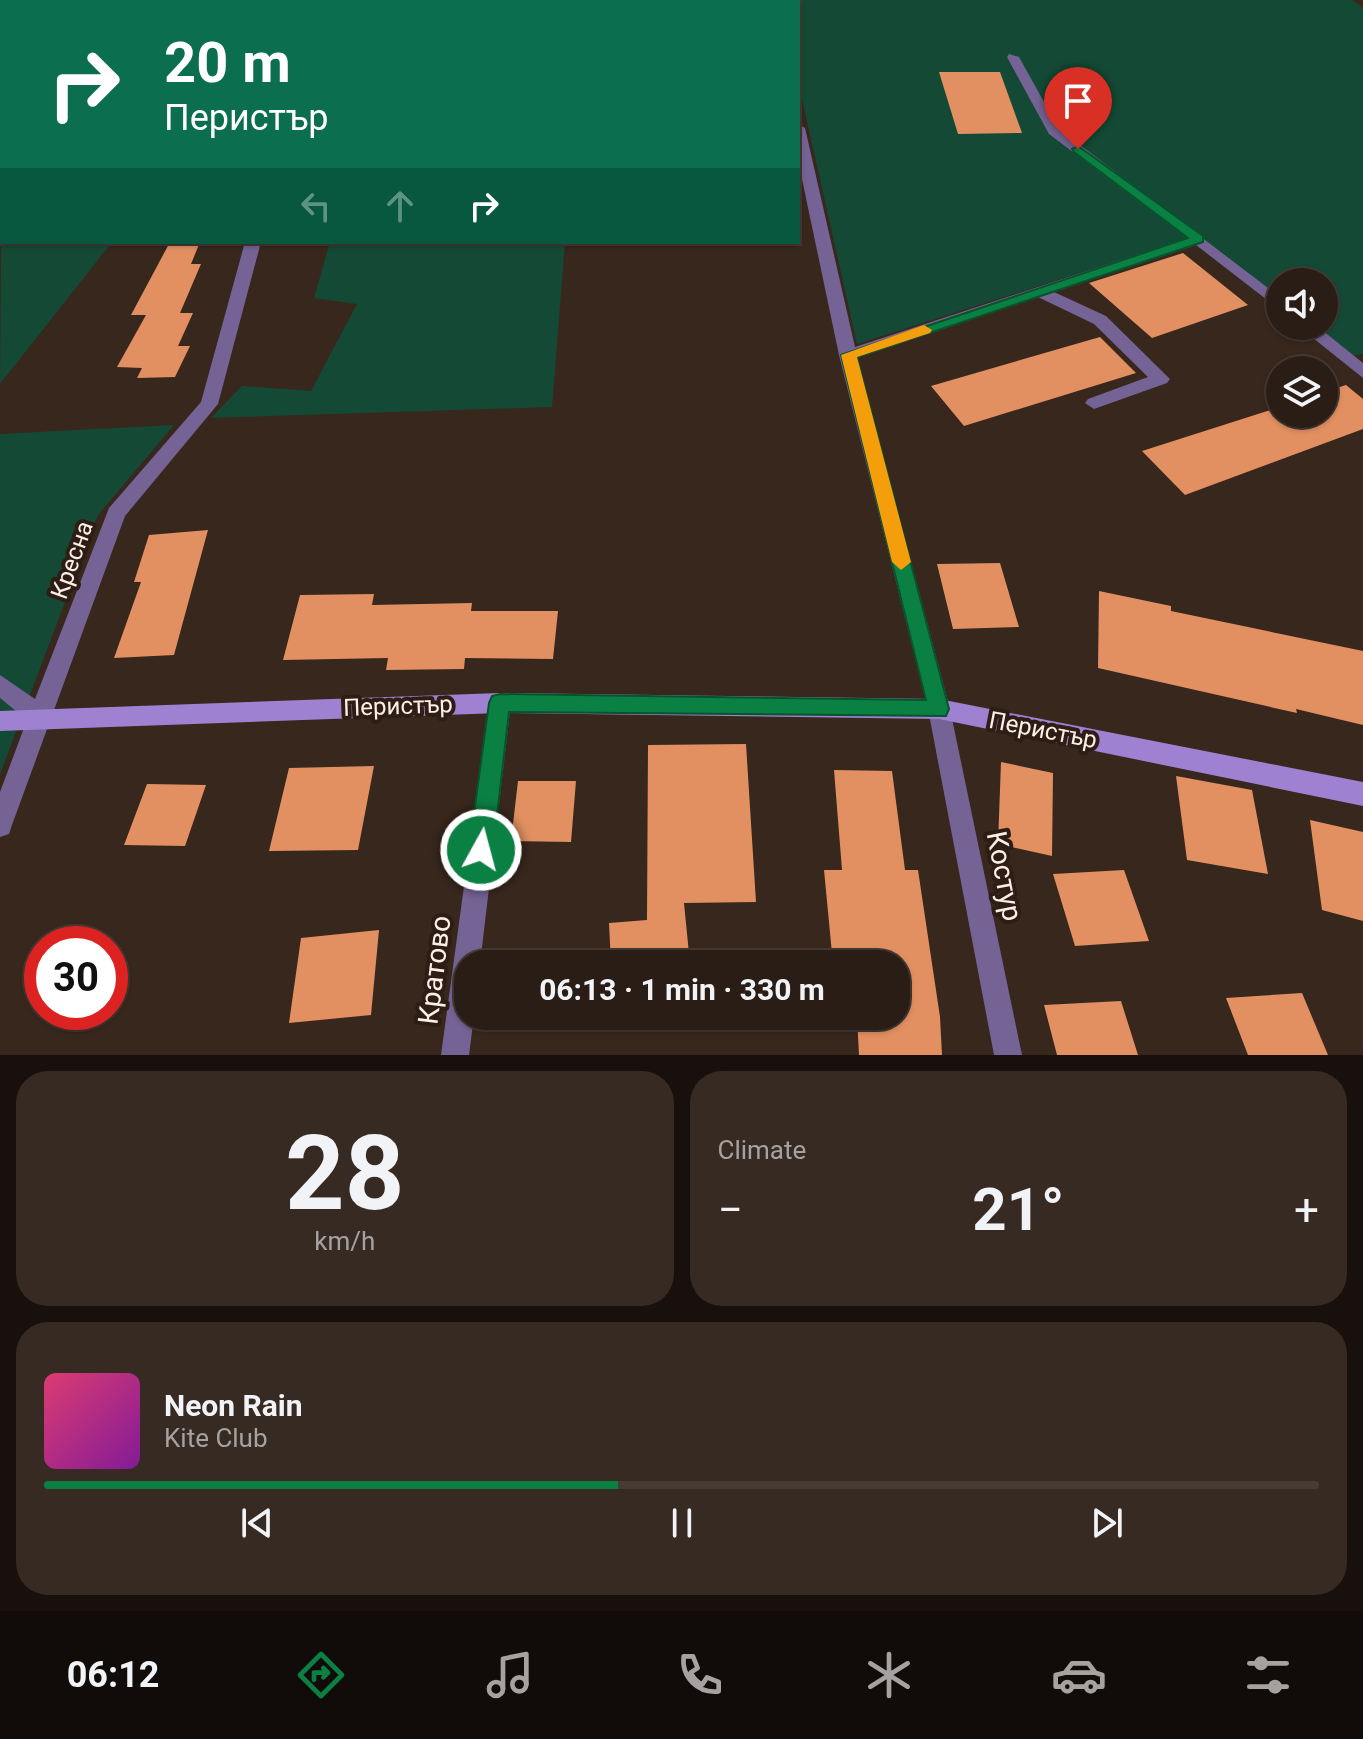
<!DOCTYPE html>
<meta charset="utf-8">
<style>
:root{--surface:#2a1d16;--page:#362a23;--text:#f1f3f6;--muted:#a5a2a1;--line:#463b35;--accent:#0b8043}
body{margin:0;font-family:Roboto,sans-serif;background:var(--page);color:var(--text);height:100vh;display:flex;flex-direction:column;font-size:30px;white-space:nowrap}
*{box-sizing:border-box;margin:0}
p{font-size:26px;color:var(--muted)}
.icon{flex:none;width:44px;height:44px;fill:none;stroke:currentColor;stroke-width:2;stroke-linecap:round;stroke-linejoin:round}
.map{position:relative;height:1055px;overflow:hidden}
.drawer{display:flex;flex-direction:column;gap:16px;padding:16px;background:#17100c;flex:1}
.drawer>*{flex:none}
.hud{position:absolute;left:0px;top:0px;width:800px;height:244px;box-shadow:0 2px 6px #0004,0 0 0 2px var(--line);background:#0b6e4f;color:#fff;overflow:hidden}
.tools{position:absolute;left:1266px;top:268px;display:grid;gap:16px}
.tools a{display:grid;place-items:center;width:72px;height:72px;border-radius:50%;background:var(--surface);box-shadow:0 2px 6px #0004,0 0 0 2px var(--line);font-size:40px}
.speed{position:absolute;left:24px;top:926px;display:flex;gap:16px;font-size:40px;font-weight:700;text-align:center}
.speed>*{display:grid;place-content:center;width:104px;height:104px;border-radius:50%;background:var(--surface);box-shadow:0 2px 6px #0004,0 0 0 2px var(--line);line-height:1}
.speed .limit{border:12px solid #d22;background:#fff;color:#111}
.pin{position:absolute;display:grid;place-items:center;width:68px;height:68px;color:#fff;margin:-82px -34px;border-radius:50% 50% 50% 0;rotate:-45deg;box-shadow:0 0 8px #0007}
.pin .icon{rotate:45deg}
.me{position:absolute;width:88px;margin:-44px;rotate:7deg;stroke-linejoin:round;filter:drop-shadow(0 0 6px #0008)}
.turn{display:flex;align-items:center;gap:28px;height:168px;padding:0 32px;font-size:36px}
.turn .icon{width:104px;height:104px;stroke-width:2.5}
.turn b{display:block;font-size:56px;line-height:68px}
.lanes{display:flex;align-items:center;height:76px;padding:0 32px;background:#0003;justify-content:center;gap:40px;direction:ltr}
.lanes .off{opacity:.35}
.big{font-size:60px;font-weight:700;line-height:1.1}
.drawer .card{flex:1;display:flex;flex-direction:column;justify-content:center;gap:12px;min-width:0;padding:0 28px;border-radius:32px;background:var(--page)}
.drawer .dial{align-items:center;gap:0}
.dial b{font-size:104px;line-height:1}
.song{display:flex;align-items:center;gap:24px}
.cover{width:96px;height:96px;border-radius:12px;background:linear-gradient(135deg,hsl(340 70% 55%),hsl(290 70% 35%))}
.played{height:8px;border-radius:4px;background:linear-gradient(90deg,var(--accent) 45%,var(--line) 45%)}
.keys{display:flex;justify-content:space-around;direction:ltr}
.heat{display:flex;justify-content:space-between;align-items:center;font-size:44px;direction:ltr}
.drawer .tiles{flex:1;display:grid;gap:16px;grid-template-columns:1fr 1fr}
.card:last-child{grid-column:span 2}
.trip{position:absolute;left:454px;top:950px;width:456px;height:80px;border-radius:32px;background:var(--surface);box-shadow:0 2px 6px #0004,0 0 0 2px var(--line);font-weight:700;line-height:80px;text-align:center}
.tab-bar{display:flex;height:128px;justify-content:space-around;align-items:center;background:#110c09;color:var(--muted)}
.tab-bar .icon{width:56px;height:56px}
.tab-bar .current{color:var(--accent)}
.tab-bar b{font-size:36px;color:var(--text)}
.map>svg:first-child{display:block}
.green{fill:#144a35}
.building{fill:#e29061}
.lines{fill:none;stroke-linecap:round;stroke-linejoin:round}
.street{fill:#756395;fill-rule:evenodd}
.secondary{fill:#9f81d1;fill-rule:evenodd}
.route{fill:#0b8043;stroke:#07532c;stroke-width:2}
.slow{fill:#f59e0b}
.labels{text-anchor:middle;stroke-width:8;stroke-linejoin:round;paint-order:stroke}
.street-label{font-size:24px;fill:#fbefe8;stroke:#2e1d14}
.near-street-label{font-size:28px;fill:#fbefe8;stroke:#2e1d14}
</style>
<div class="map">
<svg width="1363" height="1055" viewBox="0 0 1363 1055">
<rect width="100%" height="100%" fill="#38271d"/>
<!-- green -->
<path class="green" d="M 241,0 L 1352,0 L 1363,8 L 1363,354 L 1349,356 L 1312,326 L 1324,326 L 1324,282 L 1280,282 L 1280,301 L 1198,235 L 857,344 L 798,81 L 798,2 L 238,2 Z
M 2,141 L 2,242 L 112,242 L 0,384 Z
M 330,242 L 565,242 L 552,407 L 211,418 L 242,386 L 311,391 L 357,304 L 314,298 Z
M 174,425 L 98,515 L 0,774 L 0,434 Z"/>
<!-- building -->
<path class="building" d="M 939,72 L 1000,72 L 1022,133 L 958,134 Z
M 170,242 L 200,242 L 191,264 L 201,264 L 180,313 L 193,313 L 178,346 L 190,346 L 175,377 L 137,378 L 142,368 L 117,367 L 146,315 L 131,315 Z
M 1183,253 L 1248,305 L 1152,338 L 1089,283 Z
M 1100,337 L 1136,373 L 964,426 L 931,386 Z
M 1346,385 L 1363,399 L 1363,429 L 1185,495 L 1142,451 L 1280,407 L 1280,414 L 1324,414 L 1324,392 Z
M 208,530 L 174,655 L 114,658 L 141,582 L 134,582 L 149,535 Z
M 1000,563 L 1019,627 L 953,629 L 937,564 Z
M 1099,591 L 1171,606 L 1171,611 L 1363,651 L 1363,725 L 1296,709 L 1297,713 L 1098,668 Z
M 374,594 L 372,605 L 472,603 L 471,611 L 558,611 L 553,659 L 465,658 L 464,669 L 386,670 L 388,658 L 283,660 L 300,595 Z
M 746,744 L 756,902 L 684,903 L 690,964 L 611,964 L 609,923 L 647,920 L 648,745 Z
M 1001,762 L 1053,773 L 1052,856 L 998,844 Z
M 374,766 L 358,850 L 269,851 L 289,768 Z
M 834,770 L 892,771 L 905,870 L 918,870 L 940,1017 L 942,1055 L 859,1055 L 857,1017 L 838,1017 L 896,1016 L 896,964 L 833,964 L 824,870 L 842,870 Z
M 1176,776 L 1252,790 L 1268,874 L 1187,860 Z
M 518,781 L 576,781 L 571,842 L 511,841 Z
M 147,784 L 206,785 L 185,846 L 124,845 Z
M 1310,820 L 1363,832 L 1363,921 L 1322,910 Z
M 1124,870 L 1149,941 L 1075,946 L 1053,874 Z
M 379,930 L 371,1015 L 289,1023 L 301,938 Z
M 1302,993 L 1328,1055 L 1248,1055 L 1226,998 Z
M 1121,1001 L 1138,1055 L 1057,1055 L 1044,1005 Z"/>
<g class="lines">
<!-- street -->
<path class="street" d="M 764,0 L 776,0 L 776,2 L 764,2 Z
M 1009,54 L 1019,57 L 1059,129 L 1280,297 L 1280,310 L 1196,245 L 1054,292 L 1106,316 L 1170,379 L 1167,383 L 1094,409 L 1085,403 L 1088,399 L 1148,377 L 1094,324 L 1038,297 L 857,358 L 950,709 L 1022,1055 L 994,1055 L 928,709 L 839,355 L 798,160 L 798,124 L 805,128 L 855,347 L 1187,238 L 1049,134 L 1007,57 Z
M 245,242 L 261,242 L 218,404 L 125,516 L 12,825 L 9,834 L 0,837 L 0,792 L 27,720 L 0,698 L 0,675 L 35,699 L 109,508 L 201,402 Z
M 1298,326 L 1317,326 L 1363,363 L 1363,378 Z
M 500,693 L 508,696 L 511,703 L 480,964 L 468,964 L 468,1016 L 474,1016 L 469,1055 L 441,1055 L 489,703 L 492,696 Z"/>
<!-- secondary -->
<path class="secondary" d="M 500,693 L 939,699 L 1363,782 L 1363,806 L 939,719 L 500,713 L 0,731 L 0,711 Z"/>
</g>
<!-- route -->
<path class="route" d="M 1078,146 L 1203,236 L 1203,242 L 857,357 L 949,709 L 946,716 L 509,712 L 493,850 L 489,858 L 481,861 L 473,858 L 469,850 L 489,703 L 492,696 L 500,694 L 926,700 L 841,355 L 1188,238 L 1074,152 L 1072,149 Z"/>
<!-- slow -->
<path class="slow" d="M 924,325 L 932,330 L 930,333 L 857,357 L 911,562 L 901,570 L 892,562 L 841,355 Z"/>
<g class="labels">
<!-- street labels -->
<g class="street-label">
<text transform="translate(72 560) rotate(-70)" y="8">Кресна</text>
<text transform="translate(398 706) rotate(-2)" y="8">Перистър</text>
<text transform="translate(1043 730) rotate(11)" y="8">Перистър</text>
</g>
<!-- near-street labels -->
<g class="near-street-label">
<text transform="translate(1005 876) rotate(79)" y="10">Костур</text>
<text transform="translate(434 970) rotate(-83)" y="10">Кратово</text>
</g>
</g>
</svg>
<div class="tools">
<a><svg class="icon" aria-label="sound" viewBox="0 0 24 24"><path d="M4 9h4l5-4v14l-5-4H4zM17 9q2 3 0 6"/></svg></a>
<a><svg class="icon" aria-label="layers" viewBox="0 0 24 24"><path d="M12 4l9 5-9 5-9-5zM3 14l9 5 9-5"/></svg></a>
</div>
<div class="speed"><div class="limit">30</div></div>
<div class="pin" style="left:1078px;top:149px;background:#d93025"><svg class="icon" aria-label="arrive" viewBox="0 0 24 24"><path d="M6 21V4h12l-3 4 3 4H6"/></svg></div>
<svg class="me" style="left:481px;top:850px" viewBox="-20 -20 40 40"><circle r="17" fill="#0b8043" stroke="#fff" stroke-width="3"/><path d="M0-11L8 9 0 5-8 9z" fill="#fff"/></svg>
<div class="trip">06:13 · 1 min · 330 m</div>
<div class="hud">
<div class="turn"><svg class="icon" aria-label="right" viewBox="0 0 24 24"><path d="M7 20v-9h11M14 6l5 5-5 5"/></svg><div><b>20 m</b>Перистър</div></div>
<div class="lanes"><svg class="icon off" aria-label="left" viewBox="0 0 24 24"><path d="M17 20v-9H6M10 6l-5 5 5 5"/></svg><svg class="icon off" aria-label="ahead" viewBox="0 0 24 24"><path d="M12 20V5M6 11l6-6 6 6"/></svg><svg class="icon" aria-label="right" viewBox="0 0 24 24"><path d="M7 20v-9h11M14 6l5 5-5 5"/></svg></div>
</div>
</div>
<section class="drawer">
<div class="tiles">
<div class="card dial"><b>28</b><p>km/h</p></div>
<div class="card"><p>Climate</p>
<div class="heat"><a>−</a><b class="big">21°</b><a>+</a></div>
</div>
<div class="card">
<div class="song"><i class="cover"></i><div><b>Neon Rain</b><p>Kite Club</p></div></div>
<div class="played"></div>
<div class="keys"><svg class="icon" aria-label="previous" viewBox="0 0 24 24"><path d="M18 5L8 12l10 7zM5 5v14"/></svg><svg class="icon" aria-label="pause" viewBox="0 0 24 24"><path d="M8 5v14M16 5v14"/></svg><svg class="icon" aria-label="next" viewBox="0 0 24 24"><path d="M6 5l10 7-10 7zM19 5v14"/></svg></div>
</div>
</div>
</section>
<nav class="tab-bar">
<b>06:12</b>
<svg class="icon current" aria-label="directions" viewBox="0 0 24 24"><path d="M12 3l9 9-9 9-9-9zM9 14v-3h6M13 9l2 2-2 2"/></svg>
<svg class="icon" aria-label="music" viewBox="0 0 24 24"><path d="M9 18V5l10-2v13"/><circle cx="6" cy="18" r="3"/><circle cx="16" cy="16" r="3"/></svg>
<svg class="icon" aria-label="phone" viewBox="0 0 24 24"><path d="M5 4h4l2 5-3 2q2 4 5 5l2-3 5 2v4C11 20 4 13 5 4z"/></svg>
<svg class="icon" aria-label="climate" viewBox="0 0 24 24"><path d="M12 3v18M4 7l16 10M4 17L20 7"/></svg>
<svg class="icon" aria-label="car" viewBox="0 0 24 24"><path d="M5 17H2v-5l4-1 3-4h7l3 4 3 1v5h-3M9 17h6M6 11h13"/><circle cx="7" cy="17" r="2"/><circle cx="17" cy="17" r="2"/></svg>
<svg class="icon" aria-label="filters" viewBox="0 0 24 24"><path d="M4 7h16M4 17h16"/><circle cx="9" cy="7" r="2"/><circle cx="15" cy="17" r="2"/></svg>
</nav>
